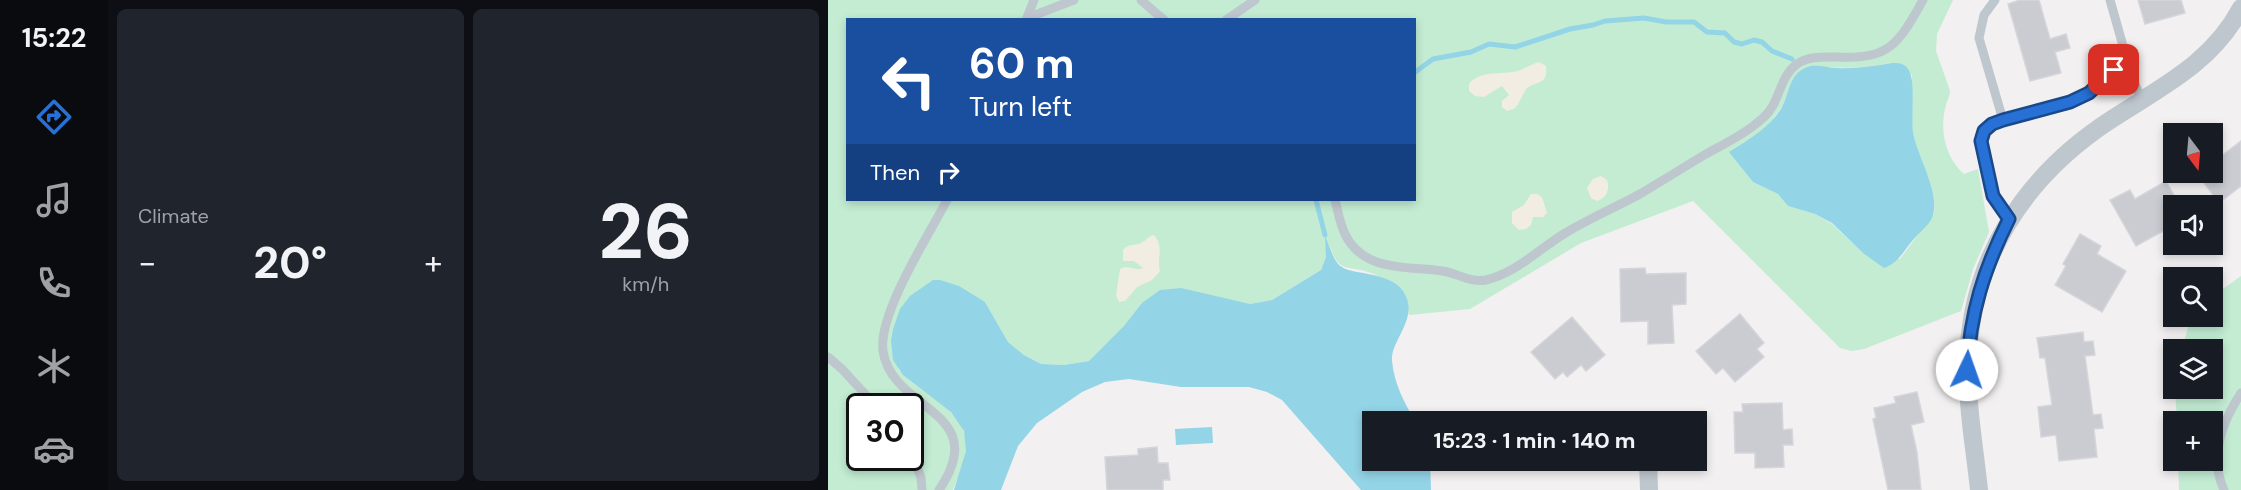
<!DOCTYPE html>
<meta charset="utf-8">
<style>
:root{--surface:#171b24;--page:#20242c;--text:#f1f3f6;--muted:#9ea1a6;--accent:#2771d6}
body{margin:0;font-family:"DM Sans",sans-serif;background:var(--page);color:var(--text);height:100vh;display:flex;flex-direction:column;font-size:22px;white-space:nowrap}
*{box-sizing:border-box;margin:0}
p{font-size:20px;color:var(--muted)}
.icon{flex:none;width:33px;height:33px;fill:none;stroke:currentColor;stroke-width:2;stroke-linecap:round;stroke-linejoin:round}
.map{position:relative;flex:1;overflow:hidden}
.panel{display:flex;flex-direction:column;gap:9px;padding:9px;background:#0d0f14;width:720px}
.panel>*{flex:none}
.banner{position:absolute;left:18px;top:18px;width:570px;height:183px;border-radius:0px;box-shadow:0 3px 9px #0003;background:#1a4fa0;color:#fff;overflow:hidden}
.needle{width:39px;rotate:164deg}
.fabs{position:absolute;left:1335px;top:123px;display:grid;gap:12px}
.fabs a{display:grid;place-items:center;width:60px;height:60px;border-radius:0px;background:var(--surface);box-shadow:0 3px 9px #0003;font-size:30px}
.speed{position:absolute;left:18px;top:393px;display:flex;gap:12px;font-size:30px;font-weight:700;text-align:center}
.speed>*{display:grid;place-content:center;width:78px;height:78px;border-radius:50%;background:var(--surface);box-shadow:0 3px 9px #0003;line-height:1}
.speed .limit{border:3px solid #111;border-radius:9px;background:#fff;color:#111}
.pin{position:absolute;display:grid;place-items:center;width:51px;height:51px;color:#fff;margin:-26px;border-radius:12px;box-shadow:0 3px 9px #0006}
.me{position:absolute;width:66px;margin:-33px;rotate:3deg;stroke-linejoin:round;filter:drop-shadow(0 0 4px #0008)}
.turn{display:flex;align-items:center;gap:21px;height:126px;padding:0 24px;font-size:27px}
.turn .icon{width:78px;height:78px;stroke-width:2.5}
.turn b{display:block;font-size:42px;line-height:51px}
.then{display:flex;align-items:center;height:57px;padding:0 24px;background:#0003;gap:12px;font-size:22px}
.big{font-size:45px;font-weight:700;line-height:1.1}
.panel .tile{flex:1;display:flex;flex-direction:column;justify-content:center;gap:9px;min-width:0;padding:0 21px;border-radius:9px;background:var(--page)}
.panel .dial{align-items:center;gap:0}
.dial b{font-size:78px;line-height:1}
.heat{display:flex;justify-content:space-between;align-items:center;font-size:33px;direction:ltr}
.panel .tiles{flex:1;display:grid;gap:9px;grid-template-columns:repeat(2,1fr)}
.trip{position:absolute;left:534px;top:411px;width:345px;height:60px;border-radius:0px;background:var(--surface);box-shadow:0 3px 9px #0003;font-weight:700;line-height:60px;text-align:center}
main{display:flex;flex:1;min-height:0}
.menu{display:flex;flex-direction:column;width:108px;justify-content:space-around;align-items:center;background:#090b0e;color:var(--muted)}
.menu .icon{width:42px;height:42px}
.menu .current{color:var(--accent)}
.menu b{font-size:27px;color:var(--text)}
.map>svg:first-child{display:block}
.green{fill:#c3ecd3;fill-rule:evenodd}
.sand{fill:#f2ede3}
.water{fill:#93d4e6}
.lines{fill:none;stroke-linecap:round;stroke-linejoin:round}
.stream{stroke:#93d4e6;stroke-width:5}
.building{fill:#cbccd2;stroke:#d5d6db;stroke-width:1.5}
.lane{stroke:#bfc7ce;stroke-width:9}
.street{stroke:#bfc7ce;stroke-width:18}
.route-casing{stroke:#19498b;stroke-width:15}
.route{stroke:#2771d6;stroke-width:10}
</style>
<main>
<nav class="menu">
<b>15:22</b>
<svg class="icon current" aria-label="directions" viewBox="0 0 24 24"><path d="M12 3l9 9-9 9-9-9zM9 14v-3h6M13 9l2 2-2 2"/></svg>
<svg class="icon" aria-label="music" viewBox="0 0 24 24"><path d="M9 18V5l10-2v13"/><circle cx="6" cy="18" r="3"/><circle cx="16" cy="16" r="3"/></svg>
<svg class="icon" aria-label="phone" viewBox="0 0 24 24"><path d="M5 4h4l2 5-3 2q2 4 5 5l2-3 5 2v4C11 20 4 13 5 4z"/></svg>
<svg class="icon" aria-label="climate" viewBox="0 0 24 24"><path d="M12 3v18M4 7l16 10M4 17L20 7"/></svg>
<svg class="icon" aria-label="car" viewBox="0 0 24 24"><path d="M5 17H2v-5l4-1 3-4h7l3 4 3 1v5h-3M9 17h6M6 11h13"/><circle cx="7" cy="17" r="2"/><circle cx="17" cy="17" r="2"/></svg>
</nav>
<section class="panel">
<div class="tiles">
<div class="tile"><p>Climate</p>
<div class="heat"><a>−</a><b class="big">20°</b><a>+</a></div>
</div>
<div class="tile dial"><b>26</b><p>km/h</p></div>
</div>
</section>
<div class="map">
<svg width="1413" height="490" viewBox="0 0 1413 490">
<rect width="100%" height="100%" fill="#f2f0f0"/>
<!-- green -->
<path class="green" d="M 0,0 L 1125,0 L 1109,34 L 1108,51 L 1122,91 C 1122,97 1119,100 1118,105 C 1111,130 1117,157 1136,174 L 1150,169 L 1161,232 L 1145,269 L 1133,311 L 1036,349 L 1024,351 L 1012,348 L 865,201 L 753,243 L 642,309 L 581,315 L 579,301 C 570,293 558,279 546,274 C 513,262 514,278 498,238 L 498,257 L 493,270 L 444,300 L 422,304 L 406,301 L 314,303 L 297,326 L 261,361 L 236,365 L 213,364 L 196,355 L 180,342 L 157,302 L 70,369 C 92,395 142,409 138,450 C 137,464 130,477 125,490 L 0,490 ZM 20,20 L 586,20 L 586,200 L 20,200 ZM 1064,63 L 1084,75 C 1083,94 1082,113 1085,132 C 1089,158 1110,186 1106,213 L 1072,259 L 1035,253 L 1004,224 L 987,214 L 960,206 L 950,194 L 925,182 L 902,152 L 940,126 L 955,105 L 964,81 L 986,66 C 1013,69 1038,68 1064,63 ZM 32,406 L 82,406 L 82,458 L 32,458 Z
M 1413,276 L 1413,490 L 1351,490 L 1350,461 L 1384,460 L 1384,422 L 1349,421 L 1347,389 L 1384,388 L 1384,350 L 1354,349 L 1363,317 L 1384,316 L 1385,296 Z"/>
<!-- sand -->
<path class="sand" d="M 711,62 L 718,66 C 721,88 703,80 697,91 C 693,97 692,103 686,109 L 679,111 L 674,107 L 674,101 L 681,95 L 674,86 L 656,97 L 647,96 L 641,91 L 641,84 C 651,70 674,75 689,71 C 697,69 703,64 711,62 Z
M 773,176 L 779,180 C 782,189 779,198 769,201 L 763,198 L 759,188 L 765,179 Z
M 703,194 L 709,194 L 714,197 L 719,213 L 715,217 L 705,217 L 703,225 L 698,229 L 691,230 L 684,223 L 684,212 L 696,205 Z
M 326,235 C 337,248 328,257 332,271 L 324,280 L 309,287 L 297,301 L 291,302 L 288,295 L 292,269 C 300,264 308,272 315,268 L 306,261 L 295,261 L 295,250 C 301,243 305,246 313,243 C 319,240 320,236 326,235 Z"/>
<!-- water -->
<path class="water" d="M 1064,63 C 1073,63 1079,64 1082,73 C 1087,84 1083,117 1085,132 C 1089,158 1118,200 1101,223 C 1096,229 1090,234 1085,240 C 1075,251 1072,262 1056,268 L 1035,253 L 1004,223 L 987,214 L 960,206 L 950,194 L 925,182 L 901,152 C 921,139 942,128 954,107 C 961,94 961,75 977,68 C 987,63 998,68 1009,68 C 1027,69 1046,66 1064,63 Z
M 497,235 C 501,245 504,257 511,265 C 522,276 560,270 575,291 C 593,317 562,340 564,361 C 566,383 576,402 587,421 L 544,422 L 544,460 L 602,461 L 603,490 L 533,490 L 454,400 L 439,392 L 421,387 L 353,387 L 301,379 L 277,382 L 254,392 L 209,423 L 190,446 L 173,490 L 126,490 L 138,451 L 136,431 L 123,412 L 75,375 L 65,360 L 63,341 L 65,329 L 72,309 L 82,296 L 105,280 L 112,280 L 131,286 L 157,302 L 180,342 L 196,355 L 213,364 L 236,365 L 261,361 L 296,326 L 314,303 L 332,290 L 353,288 L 422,304 L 444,300 L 493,270 L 498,257 Z
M 384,427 L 385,443 L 348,445 L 347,429 Z"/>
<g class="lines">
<!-- stream -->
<path class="stream" d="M 586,73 L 605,59 L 643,52 L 661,44 L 687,47 L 742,29 L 765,25 L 777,21 L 816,18 L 838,22 L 866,22 L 879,32 L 897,33 L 906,42 L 914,44 L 926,40 L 934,42 L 944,51 L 964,59
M 488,200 L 497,235"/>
</g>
<!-- building -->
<path class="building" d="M 1192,0 L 1211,0 L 1222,39 L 1238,34 L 1242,48 L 1227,52 L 1233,73 L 1202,81 L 1180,4 Z
M 1310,0 L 1353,0 L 1357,13 L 1317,24 Z
M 1413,141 L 1413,186 L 1391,203 L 1368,172 L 1384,172 L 1384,163 Z
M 1338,181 L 1352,206 L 1346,206 L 1346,225 L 1308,246 L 1282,200 L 1302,190 L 1307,199 Z
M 1252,234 L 1273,246 L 1269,254 L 1298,271 L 1274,312 L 1227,285 L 1238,266 L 1235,264 Z
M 817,268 L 818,274 L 858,273 L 858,304 L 844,305 L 846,343 L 820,344 L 820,321 L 793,322 L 792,269 Z
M 912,314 L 936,343 L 929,349 L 936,357 L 907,382 L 895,368 L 888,374 L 868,351 Z
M 744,317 L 777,355 L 758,371 L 753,365 L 739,377 L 735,372 L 727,379 L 703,352 Z
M 1255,332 L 1256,342 L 1265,341 L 1267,355 L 1257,356 L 1265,415 L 1273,414 L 1275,428 L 1266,429 L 1269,457 L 1231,461 L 1228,435 L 1213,437 L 1210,407 L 1224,405 L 1217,358 L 1212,358 L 1209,338 Z
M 1089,392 L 1096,422 L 1083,425 L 1089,452 L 1093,490 L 1060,490 L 1045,419 L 1048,418 L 1046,408 L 1068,403 L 1066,397 Z
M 954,403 L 955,430 L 964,429 L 965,445 L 955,445 L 956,467 L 927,468 L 927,453 L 907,453 L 906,412 L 915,412 L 914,404 Z
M 329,447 L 330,463 L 340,463 L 342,480 L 335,480 L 335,490 L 279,490 L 277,457 L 310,455 L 310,449 Z"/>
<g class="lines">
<!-- lane -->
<path class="lane" d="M 313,0 L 336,20
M 1167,0 L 1156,15 L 1151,38 L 1175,120 L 1164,124 L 1156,131 L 1153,141 L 1165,196 L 1181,219
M 1282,0 L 1303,74 L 1314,101
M 199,18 L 246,0
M 198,20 L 206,0
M 398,20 L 427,0
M 1175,120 L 1242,102 L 1261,93 L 1299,59
M 507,200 C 510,211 512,224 517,234 C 535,272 579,266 614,271 C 629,273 642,283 658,280 C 689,273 713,247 739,232 C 763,218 788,207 812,194 C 834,181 856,167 878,154 C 898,143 919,133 936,117 C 952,103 951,77 969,64 C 981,56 995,57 1009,57 C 1062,60 1071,43 1095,0
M 0,357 L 14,369 L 48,406
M 82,452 L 93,477 L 94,490
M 111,490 C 165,410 64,412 55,351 C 50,313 101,235 119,200
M 1396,490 C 1381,457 1394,422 1413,393"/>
<!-- street -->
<path class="street" d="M 820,460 L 821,490
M 1151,490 C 1147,450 1139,408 1140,368 C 1140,261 1196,176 1284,119 C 1333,87 1384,63 1413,8"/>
</g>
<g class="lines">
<defs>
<path id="route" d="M 1139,370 C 1142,313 1156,269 1181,219 L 1165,196 L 1153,141 L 1156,131 L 1164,124 L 1175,120 L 1242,102 L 1261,93 L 1286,70"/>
</defs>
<!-- route casing -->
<use href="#route" class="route-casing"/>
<!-- route -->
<use href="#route" class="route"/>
</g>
</svg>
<div class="fabs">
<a><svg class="needle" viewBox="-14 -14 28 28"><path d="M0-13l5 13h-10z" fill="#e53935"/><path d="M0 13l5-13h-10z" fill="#9ea1a6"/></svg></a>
<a><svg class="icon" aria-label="sound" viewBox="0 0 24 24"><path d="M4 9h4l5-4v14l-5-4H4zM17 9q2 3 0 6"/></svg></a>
<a><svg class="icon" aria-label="search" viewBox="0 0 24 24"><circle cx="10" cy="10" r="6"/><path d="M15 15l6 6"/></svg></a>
<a><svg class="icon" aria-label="layers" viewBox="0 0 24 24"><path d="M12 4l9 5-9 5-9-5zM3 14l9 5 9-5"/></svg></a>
<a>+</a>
</div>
<div class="speed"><div class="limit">30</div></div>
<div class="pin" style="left:1286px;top:70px;background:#d93025"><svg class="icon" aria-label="arrive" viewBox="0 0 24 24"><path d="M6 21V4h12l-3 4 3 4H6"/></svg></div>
<svg class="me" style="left:1139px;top:370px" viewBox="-20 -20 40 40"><circle r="19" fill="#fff"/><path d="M0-13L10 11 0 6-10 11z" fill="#2771d6"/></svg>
<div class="trip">15:23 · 1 min · 140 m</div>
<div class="banner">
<div class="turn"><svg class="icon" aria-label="left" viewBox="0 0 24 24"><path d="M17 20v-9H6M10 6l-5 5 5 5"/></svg><div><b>60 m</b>Turn left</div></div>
<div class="then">Then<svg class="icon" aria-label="right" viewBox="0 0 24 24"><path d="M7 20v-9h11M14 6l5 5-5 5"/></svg></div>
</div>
</div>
</main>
